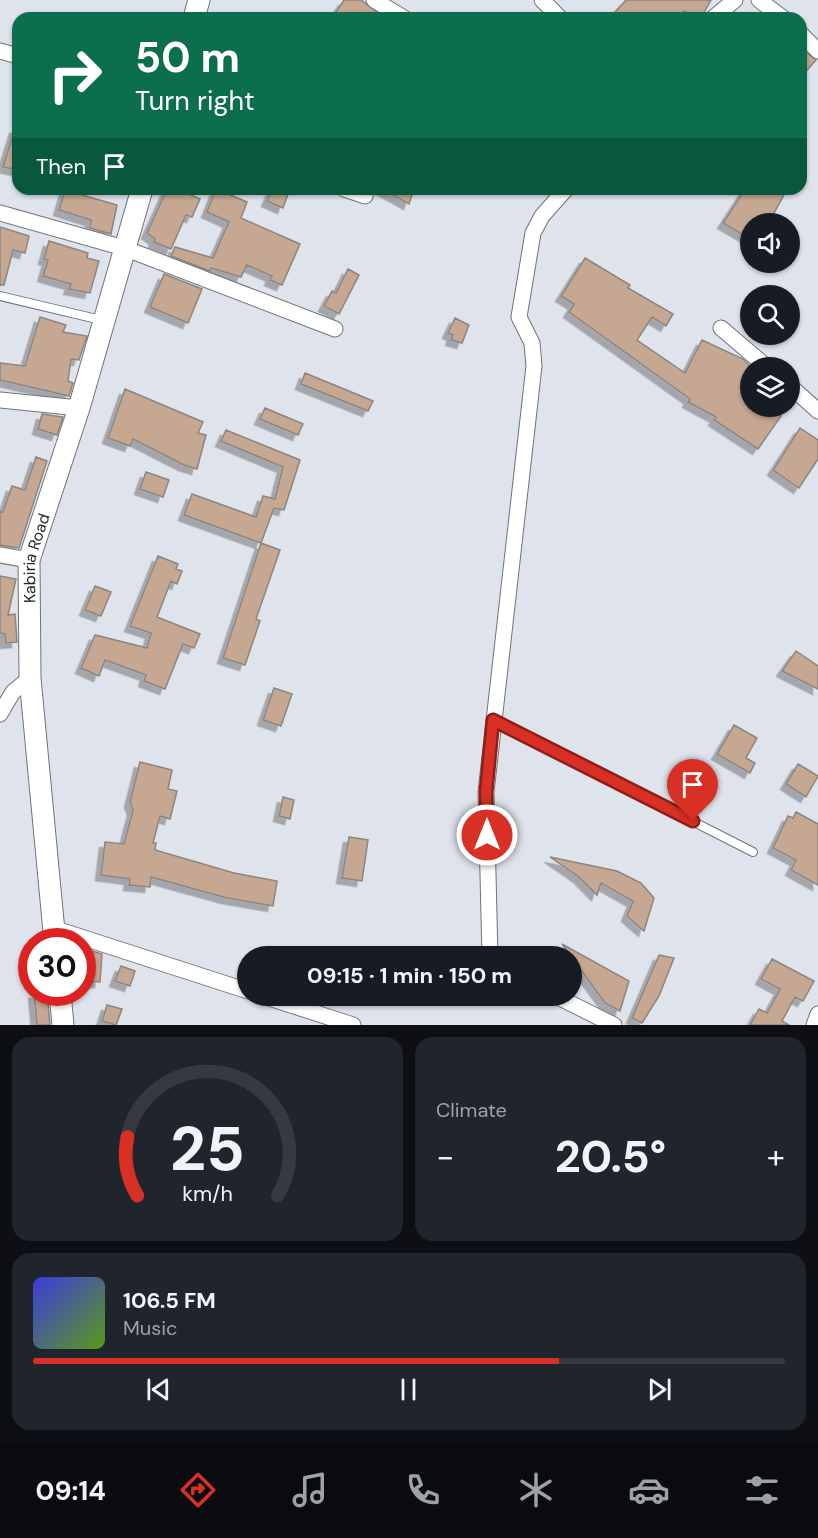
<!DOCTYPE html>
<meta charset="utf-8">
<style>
:root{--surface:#171b24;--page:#20242c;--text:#f1f3f6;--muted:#9ea1a6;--line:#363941;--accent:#d93025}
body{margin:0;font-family:"DM Sans",sans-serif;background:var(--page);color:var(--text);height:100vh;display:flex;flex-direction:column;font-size:22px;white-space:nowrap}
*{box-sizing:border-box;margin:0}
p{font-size:20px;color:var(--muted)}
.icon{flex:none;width:33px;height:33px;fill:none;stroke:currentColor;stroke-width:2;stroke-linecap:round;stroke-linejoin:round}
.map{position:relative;height:1025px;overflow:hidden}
.sheet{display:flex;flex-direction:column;gap:12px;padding:12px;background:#0d0f14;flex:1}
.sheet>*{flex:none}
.banner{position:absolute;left:12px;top:12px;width:795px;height:183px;border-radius:18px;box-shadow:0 2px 4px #0004;background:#0b6e4f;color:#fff;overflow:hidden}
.buttons{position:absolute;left:740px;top:213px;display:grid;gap:12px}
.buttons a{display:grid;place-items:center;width:60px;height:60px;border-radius:50%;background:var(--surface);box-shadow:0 2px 4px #0004;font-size:30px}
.speed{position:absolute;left:18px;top:928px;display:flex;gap:12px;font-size:30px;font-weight:700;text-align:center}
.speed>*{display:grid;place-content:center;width:78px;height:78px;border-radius:50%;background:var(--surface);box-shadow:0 2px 4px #0004;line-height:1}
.speed .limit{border:9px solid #d22;background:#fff;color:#111}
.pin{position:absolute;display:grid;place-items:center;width:51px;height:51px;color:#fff;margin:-62px -26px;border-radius:50% 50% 50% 0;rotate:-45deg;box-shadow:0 0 6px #0007}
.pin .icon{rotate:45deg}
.me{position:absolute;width:66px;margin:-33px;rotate:0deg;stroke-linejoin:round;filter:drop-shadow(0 0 4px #0008)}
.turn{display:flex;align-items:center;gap:21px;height:126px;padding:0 24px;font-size:27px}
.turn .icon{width:78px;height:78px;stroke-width:2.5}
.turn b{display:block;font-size:42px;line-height:51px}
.then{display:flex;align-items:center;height:57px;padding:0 24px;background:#0003;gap:12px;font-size:22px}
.big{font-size:45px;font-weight:700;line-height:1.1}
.sheet .tile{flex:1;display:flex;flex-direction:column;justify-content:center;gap:9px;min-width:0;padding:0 21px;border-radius:18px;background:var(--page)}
.sheet .dial{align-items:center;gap:0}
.dial svg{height:156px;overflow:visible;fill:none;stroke:var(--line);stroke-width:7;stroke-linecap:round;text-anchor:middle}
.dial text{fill:var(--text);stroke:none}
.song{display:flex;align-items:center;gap:18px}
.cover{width:72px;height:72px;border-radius:9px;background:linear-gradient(135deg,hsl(240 70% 55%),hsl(90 70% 35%))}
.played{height:6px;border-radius:3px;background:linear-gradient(90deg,var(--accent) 70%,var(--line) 70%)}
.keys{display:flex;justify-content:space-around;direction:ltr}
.heat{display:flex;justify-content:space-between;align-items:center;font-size:33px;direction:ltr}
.sheet .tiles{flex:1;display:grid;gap:12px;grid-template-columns:1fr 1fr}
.tile:last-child{grid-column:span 2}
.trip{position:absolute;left:237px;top:946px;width:345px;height:60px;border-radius:30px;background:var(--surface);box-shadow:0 2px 4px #0004;font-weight:700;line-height:60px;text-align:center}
.tabs{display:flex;height:96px;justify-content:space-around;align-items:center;background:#090b0e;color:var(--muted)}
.tabs .icon{width:42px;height:42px}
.tabs .on{color:var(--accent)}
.tabs b{font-size:27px;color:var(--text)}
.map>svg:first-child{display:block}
.building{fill:#c5a792;stroke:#8c8581;stroke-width:1.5;filter:url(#shadow)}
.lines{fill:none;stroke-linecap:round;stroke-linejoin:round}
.lane-casing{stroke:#6f737a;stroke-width:10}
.street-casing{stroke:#6f737a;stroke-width:17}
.secondary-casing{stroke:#6f737a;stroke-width:23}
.lane{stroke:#fff;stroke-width:8}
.street{stroke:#fff;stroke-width:15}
.secondary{stroke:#fff;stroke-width:21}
.route-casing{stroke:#8d1f18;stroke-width:15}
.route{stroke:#d93025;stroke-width:10}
.labels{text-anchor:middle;stroke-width:6;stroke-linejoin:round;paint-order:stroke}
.street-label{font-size:16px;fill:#26282b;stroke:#fff}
</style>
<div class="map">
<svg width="818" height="1025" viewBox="0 0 818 1025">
<defs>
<filter id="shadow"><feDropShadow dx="-5.5" dy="5.5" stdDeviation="0" flood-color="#0004"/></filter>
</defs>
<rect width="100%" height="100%" fill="#dfe3eb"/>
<!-- building -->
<path class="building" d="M 344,0 L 361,0 L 385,18 L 332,18 Z
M 626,0 L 711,0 L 701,18 L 684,11 L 676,18 L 610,18 Z
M 807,53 L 816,60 L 801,77 L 801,59 Z
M 15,128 L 18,128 L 18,170 L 3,167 Z
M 167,189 L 178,189 L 200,199 L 192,217 L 186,215 L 171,249 L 154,242 L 155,239 L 147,233 Z
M 216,189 L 247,202 L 241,218 L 300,244 L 282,285 L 270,280 L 272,276 L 247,265 L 241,277 L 211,268 L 210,271 L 171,256 L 175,247 L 213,258 L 229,222 L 207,212 Z
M 272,189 L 290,189 L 283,208 L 267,201 Z
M 382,189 L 414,189 L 409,204 Z
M 745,189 L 778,189 L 785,193 L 768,224 L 750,224 L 750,239 L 723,223 Z
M 65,190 L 117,205 L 111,234 L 90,228 L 91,220 L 59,210 Z
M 0,227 L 29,236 L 25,253 L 13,250 L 4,285 L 0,285 Z
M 49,241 L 88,253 L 87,258 L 99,261 L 90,293 L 69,289 L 71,284 L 43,276 L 48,260 L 44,259 Z
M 585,258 L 630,285 L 628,288 L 673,314 L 666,326 L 652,317 L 637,340 L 685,373 L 702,340 L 743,359 L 750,366 L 750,388 L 745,397 L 750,399 L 750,406 L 771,410 L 781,416 L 758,449 L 714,420 L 716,417 L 688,402 L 690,399 L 569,312 L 574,304 L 561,296 Z
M 348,269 L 359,275 L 339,314 L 324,306 L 332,291 L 336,293 Z
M 164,274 L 202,289 L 188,323 L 150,307 Z
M 40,317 L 66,325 L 63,332 L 87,336 L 79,360 L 71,359 L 68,381 L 73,383 L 69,396 L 0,380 L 0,363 L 25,366 Z
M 455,318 L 469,325 L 462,343 L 451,340 L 453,335 L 448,333 Z
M 305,373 L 373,401 L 368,411 L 301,384 Z
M 125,389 L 203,422 L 198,433 L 206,435 L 197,469 L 184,465 L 133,439 L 130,446 L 108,438 Z
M 265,408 L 303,424 L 298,435 L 260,419 Z
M 42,414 L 63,417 L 57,435 L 38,429 Z
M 800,428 L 818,440 L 818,459 L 799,488 L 773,470 Z
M 226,430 L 300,460 L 284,510 L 274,508 L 261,543 L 184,515 L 192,494 L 256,517 L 263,496 L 275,499 L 283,467 L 221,441 Z
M 36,457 L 47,461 L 19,548 L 0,545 L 0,511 L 3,512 L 12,486 L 25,490 Z
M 146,472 L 169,480 L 163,497 L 140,489 Z
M 261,543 L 280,550 L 256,619 L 260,621 L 245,665 L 223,658 Z
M 158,556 L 178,564 L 176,569 L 182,571 L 177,584 L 171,581 L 157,617 L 200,634 L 194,648 L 183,644 L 165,689 L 144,681 L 146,675 L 105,660 L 99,676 L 81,668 L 95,635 L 147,648 L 151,633 L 130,626 Z
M 0,576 L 16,579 L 8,615 L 15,614 L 17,642 L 6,643 L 5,634 L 0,633 Z
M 95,586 L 111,592 L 101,616 L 85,610 Z
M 796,651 L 818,666 L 818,689 L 782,671 Z
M 274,688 L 292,694 L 281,726 L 263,720 Z
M 734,725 L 757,738 L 746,758 L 755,763 L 750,773 L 717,754 Z
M 140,762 L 172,770 L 168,789 L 177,791 L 170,819 L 160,816 L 153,843 L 156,843 L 155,850 L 234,873 L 277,881 L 273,906 L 227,898 L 151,877 L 150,887 L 129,885 L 130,879 L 101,875 L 105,842 L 124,844 L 133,810 L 130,802 Z
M 798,764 L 818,776 L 806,797 L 786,784 Z
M 283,797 L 294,800 L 290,819 L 279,816 Z
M 796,812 L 818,824 L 818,885 L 791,870 L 796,860 L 773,848 L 788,816 L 793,818 Z
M 349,837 L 368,840 L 362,881 L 342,878 Z
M 550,857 L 617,871 L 641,883 L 654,898 L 644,931 L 627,916 L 633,901 L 601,883 L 597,895 L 579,877 Z
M 562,944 L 629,981 L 620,1011 L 605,1003 Z
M 88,950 L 102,954 L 100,982 L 86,981 Z
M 659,955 L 674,958 L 659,996 L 642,1023 L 632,1018 Z
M 772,959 L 814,981 L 803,1001 L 795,997 L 782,1021 L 789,1025 L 750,1025 L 759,1009 L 767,1013 L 780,989 L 761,979 Z
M 121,966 L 135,971 L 130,986 L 115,981 Z
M 34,993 L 47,993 L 50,1025 L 37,1025 Z
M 107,1005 L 122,1009 L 116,1025 L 102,1021 Z"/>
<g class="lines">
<defs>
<path id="lane" d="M 0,296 L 101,320
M 493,720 L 753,852"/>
<path id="street" d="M 374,0 L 404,18
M 542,0 L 560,18
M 759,0 L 783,18
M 713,18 L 735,0
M 801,34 L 818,51
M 0,51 L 18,56
M 344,189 L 365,196
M 0,213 L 124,248 L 335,329
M 721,328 L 768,368
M 789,385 L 818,411
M 0,400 L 79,408
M 0,555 L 29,560
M 0,714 L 13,692 L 30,678
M 53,928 L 248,991
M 490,957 L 486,792 L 534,366 L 532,343 L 519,317 L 533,233 L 542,216 L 566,189
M 263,996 L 353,1025
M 556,996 L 614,1025
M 814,1025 L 818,1014"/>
<g id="secondary">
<path d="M 194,18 L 199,0"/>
<path id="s1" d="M 55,942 L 30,678 L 29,560 L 79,408 L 142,189"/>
<path d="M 60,993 L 63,1025"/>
</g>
</defs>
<!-- lane casing -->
<use href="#lane" class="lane-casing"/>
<!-- street casing -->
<use href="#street" class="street-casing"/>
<!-- secondary casing -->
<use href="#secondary" class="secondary-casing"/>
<!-- lane -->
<use href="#lane" class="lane"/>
<!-- street -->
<use href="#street" class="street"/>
<!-- secondary -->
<use href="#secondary" class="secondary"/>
</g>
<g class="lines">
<defs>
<path id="route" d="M 487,835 L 486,792 L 493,720 L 693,821"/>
</defs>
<!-- route casing -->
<use href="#route" class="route-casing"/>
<!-- route -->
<use href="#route" class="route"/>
</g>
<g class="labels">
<!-- street labels -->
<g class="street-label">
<text dy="6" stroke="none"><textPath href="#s1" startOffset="386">Kabiria Road</textPath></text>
</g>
</g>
</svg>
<div class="buttons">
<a><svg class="icon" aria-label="sound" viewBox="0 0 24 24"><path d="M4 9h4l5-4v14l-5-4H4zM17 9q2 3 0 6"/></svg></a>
<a><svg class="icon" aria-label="search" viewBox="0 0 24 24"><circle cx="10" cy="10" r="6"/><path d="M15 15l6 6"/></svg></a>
<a><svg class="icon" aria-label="layers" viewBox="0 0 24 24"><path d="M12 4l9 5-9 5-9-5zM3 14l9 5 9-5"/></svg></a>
</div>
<div class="speed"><div class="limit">30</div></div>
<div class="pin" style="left:693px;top:821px;background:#d93025"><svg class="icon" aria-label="arrive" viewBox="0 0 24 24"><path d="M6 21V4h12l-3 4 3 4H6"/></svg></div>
<svg class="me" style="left:487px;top:835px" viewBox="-20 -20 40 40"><circle r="17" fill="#d93025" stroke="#fff" stroke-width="3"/><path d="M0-11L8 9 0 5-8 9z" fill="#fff"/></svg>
<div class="trip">09:15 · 1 min · 150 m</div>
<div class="banner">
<div class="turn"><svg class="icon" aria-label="right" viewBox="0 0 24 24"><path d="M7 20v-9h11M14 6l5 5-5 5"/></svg><div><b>50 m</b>Turn right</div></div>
<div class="then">Then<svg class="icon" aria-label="arrive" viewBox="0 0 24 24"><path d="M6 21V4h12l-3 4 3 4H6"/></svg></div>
</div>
</div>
<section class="sheet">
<div class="tiles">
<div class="tile dial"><svg viewBox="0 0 100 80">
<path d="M14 69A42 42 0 1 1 86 69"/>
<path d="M14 69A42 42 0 0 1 9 39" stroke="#d93025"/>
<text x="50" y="56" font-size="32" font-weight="700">25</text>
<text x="50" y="72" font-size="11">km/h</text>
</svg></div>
<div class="tile"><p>Climate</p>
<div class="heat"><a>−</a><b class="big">20.5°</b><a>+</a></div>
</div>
<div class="tile">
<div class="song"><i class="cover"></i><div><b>106.5 FM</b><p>Music</p></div></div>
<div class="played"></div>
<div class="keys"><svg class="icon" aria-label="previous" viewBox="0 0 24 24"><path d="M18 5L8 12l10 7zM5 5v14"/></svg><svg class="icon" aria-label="pause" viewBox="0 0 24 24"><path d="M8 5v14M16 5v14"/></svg><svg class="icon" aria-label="next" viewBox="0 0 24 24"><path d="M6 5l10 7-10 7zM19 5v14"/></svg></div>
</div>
</div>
</section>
<nav class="tabs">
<b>09:14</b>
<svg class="icon on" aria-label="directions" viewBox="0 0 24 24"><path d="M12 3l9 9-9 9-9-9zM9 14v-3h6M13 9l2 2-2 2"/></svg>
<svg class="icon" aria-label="music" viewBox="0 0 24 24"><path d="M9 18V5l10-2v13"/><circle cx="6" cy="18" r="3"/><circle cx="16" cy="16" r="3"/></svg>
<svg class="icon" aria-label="phone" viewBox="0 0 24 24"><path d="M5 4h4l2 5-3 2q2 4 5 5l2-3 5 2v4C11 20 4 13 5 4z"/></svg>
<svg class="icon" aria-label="climate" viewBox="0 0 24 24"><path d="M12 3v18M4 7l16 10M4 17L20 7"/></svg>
<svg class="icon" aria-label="car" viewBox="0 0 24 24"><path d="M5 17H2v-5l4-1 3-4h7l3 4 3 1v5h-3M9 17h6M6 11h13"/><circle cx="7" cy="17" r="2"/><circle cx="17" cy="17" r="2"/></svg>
<svg class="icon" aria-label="filters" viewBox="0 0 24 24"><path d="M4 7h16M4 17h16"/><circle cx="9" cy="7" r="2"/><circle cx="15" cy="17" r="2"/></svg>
</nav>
